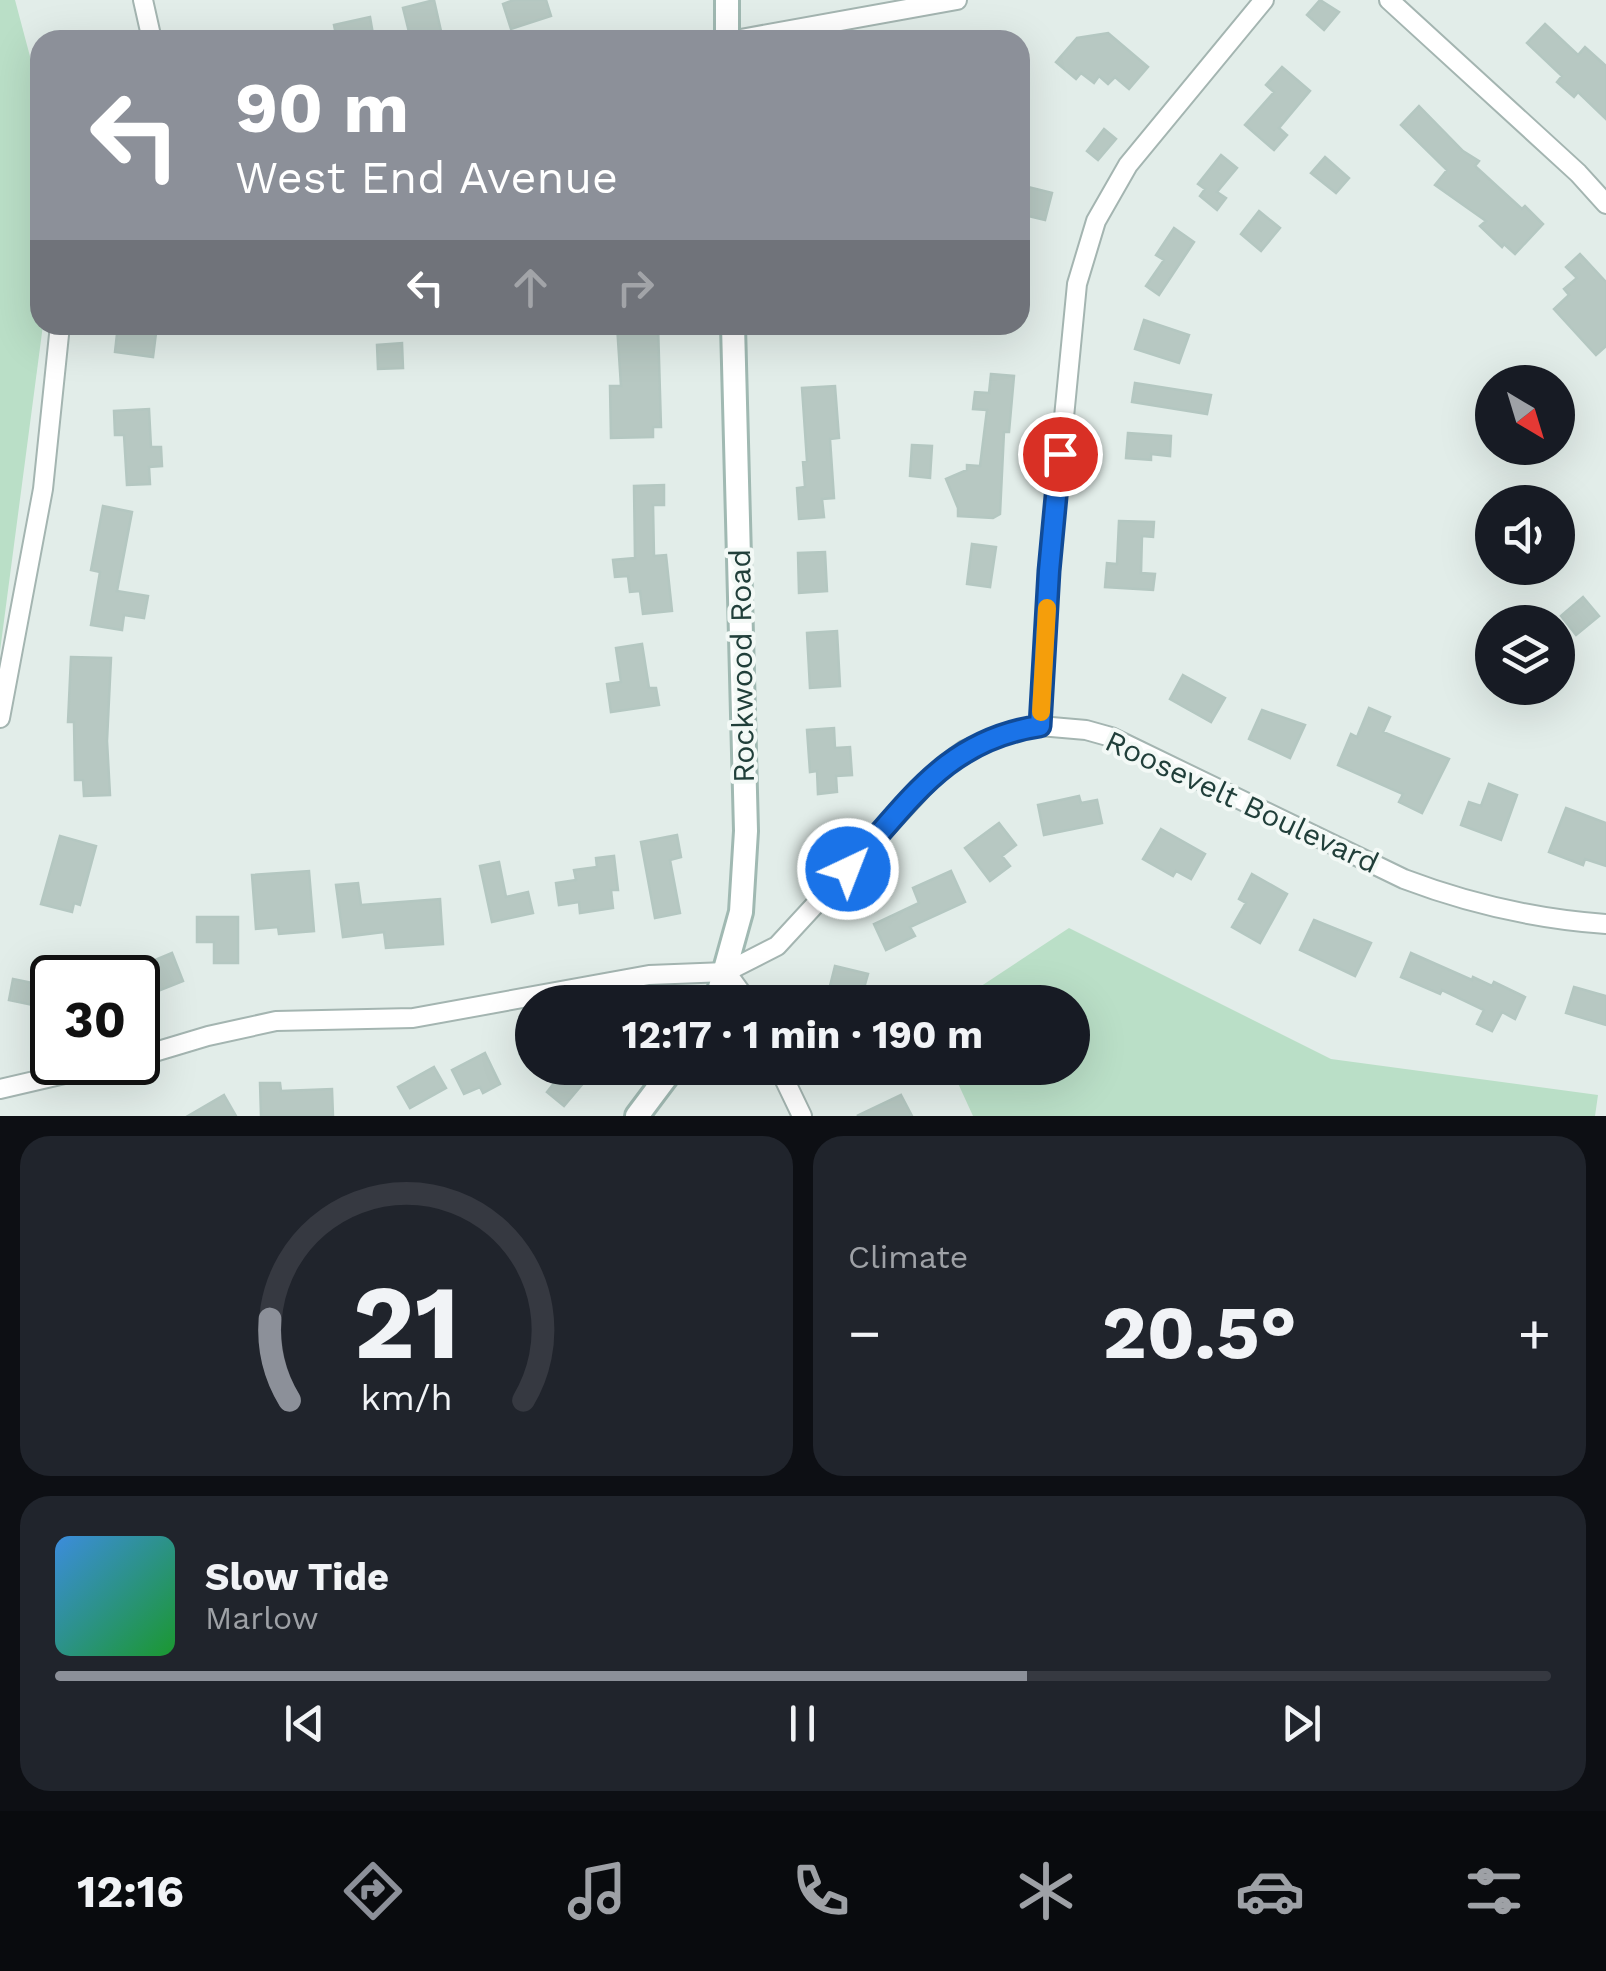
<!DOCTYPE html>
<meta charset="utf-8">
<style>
:root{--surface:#171b24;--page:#20242c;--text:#f1f3f6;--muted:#9ea1a6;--line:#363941;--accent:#8c9099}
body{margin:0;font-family:"Work Sans",sans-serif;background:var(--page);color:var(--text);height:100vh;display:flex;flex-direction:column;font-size:38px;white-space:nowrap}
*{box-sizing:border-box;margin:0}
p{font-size:32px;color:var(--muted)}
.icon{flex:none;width:55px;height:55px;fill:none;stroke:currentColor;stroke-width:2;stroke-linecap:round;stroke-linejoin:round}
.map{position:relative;height:1116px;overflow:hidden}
.side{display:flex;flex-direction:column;gap:20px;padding:20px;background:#0d0f14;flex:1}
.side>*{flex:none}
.top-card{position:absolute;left:30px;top:30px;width:1000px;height:305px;border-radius:30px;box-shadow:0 10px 40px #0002;background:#8c9099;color:#fff;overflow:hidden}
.needle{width:65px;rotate:142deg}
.fabs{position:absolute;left:1475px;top:365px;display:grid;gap:20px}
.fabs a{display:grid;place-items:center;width:100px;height:100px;border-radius:50%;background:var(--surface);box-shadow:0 10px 40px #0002;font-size:50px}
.speed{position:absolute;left:30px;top:955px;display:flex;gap:20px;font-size:50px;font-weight:700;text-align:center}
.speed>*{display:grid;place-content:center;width:130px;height:130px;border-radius:50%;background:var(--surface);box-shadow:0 10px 40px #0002;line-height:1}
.speed .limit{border:5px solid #111;border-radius:15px;background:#fff;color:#111}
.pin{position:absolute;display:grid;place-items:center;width:85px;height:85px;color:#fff;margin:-42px;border:5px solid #fff;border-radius:50%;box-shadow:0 2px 10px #0007}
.me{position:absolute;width:110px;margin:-55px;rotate:43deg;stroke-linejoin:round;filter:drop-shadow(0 0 8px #0008)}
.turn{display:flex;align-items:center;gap:35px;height:210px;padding:0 40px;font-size:45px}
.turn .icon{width:130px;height:130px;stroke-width:2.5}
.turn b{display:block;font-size:70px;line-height:85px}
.lanes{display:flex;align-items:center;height:95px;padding:0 40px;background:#0003;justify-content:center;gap:50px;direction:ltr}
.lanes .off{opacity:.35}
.big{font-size:75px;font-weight:700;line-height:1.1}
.side .tile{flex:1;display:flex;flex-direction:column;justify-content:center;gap:15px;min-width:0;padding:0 35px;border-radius:30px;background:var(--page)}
.side .dial{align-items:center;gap:0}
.dial svg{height:260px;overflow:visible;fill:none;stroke:var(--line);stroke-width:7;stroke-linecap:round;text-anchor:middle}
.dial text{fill:var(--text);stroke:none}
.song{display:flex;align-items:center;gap:30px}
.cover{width:120px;height:120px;border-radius:15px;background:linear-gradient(135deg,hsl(210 70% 55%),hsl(130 70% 35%))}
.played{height:10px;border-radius:5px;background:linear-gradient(90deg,var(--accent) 65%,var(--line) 65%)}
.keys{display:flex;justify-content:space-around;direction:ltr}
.heat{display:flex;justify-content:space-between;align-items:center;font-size:55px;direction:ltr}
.side .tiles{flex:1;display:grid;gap:20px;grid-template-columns:1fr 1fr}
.tile:last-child{grid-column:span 2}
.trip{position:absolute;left:515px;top:985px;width:575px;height:100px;border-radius:50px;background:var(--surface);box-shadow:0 10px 40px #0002;font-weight:700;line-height:100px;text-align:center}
.menu{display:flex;height:160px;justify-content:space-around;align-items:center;background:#090b0e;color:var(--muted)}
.menu .icon{width:70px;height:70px}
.menu .selected{color:var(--accent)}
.menu b{font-size:45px;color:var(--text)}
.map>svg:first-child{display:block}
.green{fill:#badfc7}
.building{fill:#b7c8c2;stroke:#b4c7c1;stroke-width:2.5}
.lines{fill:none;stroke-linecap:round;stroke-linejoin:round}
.street-casing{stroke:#a4b5b1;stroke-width:22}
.secondary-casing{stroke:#a0b9b2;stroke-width:28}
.street{stroke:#fff;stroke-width:18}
.secondary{stroke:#fff;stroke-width:22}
.route-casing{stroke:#114b97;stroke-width:25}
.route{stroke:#1a73e8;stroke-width:18}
.slow{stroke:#f59e0b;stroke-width:18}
.labels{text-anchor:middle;stroke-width:8;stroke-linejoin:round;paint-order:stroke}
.street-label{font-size:30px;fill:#213f3a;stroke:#f3f9f6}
</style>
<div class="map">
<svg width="1606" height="1116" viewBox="0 0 1606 1116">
<rect width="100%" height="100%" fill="#e2ede9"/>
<!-- green -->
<path class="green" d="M 0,0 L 15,0 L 40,94 L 40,325 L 43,325 L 0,651 Z
M 1069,928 L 1331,1059 L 1598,1095 L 1595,1116 L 973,1116 L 951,1068 L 1072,1068 L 1072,1002 L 957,1002 Z"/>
<!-- building -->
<path class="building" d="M 434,0 L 443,40 L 411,40 L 403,8 Z
M 514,0 L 546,0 L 551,16 L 511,29 L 503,4 Z
M 1320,0 L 1339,12 L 1324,30 L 1307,15 Z
M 370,17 L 374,40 L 337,40 L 334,25 Z
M 1545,24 L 1578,55 L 1585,47 L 1606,66 L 1606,119 L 1578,92 L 1574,97 L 1557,82 L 1562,76 L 1527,43 Z
M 1108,33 L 1148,67 L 1129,89 L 1115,77 L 1108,84 L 1099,76 L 1094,83 L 1081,73 L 1076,79 L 1056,62 L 1077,38 Z
M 1282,67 L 1310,91 L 1279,128 L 1287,135 L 1274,150 L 1245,125 L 1274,92 L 1266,85 Z
M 1419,106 L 1463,151 L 1479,161 L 1475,166 L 1522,209 L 1525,206 L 1543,224 L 1515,254 L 1504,244 L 1502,247 L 1480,226 L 1486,221 L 1435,185 L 1447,170 L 1401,125 Z
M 1104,129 L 1116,139 L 1098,160 L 1087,151 Z
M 1221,155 L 1237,168 L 1217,192 L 1226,198 L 1217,210 L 1200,196 L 1205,189 L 1198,184 Z
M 1325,157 L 1349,178 L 1336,193 L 1311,173 Z
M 1020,185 L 1052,193 L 1045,220 L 1020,214 Z
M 1259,211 L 1280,228 L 1261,251 L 1241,234 Z
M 1174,228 L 1194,242 L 1159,295 L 1146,286 L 1164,260 L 1156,255 Z
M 1580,254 L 1606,282 L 1606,346 L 1596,355 L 1554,309 L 1569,295 L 1564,289 L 1577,278 L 1566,267 Z
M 1144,320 L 1189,335 L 1179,363 L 1135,349 Z
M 118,325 L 157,325 L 153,357 L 115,352 Z
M 617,325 L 658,325 L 661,427 L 653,427 L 653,437 L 611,438 L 610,386 L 621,386 Z
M 402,343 L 403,368 L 378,369 L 377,345 Z
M 991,374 L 1014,376 L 1009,432 L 1004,432 L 1000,514 L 993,518 L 958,516 L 958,508 L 946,479 L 967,470 L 967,465 L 980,466 L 987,410 L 973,409 L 975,392 L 989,393 Z
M 1135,383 L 1211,395 L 1207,414 L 1132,402 Z
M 835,386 L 839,438 L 830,439 L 834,498 L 822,499 L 824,517 L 799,519 L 797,488 L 805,487 L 803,462 L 807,461 L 802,388 Z
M 149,409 L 151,447 L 161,447 L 162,466 L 149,467 L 150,484 L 127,485 L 124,435 L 115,435 L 114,411 Z
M 1128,433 L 1171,436 L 1170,456 L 1151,454 L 1151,460 L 1126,458 Z
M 912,445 L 932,446 L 930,478 L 910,476 Z
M 664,485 L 664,505 L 653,505 L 654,556 L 666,555 L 672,611 L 643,614 L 640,591 L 630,592 L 628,576 L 615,577 L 613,560 L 635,558 L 634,486 Z
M 103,506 L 132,512 L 117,591 L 148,596 L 144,618 L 124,615 L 122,630 L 91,625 L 100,572 L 91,570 Z
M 1119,521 L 1154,522 L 1153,537 L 1142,536 L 1141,573 L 1155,574 L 1153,590 L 1105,587 L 1107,563 L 1117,564 Z
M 972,544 L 996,547 L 990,587 L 967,584 Z
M 825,552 L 827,591 L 799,593 L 798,553 Z
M 1583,597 L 1599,616 L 1576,635 L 1561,616 Z
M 837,631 L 840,686 L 810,688 L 807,633 Z
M 642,644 L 649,688 L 656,688 L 659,705 L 611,712 L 607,684 L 621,682 L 616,648 Z
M 71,657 L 111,658 L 107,741 L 110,795 L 84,796 L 83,780 L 75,780 L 74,722 L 68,722 Z
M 1183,675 L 1225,698 L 1211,722 L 1170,699 Z
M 1369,708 L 1390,717 L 1383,732 L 1449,759 L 1422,813 L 1399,802 L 1403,794 L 1338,765 L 1351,734 L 1357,737 Z
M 1262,710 L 1305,725 L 1290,758 L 1249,739 Z
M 834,728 L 835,748 L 850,747 L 852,775 L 836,776 L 837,792 L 818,794 L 817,771 L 810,772 L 807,730 Z
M 1489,784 L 1517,795 L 1501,840 L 1461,825 L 1469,802 L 1481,806 Z
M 1079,796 L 1081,803 L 1097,800 L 1102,823 L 1044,835 L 1038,805 Z
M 1566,808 L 1606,823 L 1606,866 L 1585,859 L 1583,865 L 1549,852 Z
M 999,823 L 1016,845 L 1002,856 L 1010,866 L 990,881 L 965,848 Z
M 1161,829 L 1205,854 L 1191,879 L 1176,871 L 1173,876 L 1143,859 Z
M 677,835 L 681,857 L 670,860 L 680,913 L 655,918 L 641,842 Z
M 60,836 L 96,846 L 80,905 L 74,903 L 72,912 L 41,904 Z
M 614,856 L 618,890 L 611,890 L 613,908 L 580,913 L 579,902 L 559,905 L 556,883 L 576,880 L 574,870 L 597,867 L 596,858 Z
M 499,862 L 506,897 L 528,892 L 533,913 L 492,922 L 480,866 Z
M 309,871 L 314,931 L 279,934 L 278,927 L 256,929 L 252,875 Z
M 951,871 L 965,902 L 910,927 L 915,936 L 886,950 L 874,924 L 919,903 L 913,888 Z
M 1252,874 L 1287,894 L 1260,943 L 1232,927 L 1246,903 L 1239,899 Z
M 358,883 L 361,905 L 440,899 L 443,944 L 386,948 L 384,932 L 343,937 L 336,885 Z
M 197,917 L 238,917 L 238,963 L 214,963 L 214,942 L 197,942 Z
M 1314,920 L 1371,943 L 1355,976 L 1300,950 Z
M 172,953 L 183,981 L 138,999 L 138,967 Z
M 1411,953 L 1472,980 L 1473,977 L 1492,986 L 1494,982 L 1525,997 L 1515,1019 L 1502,1012 L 1492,1031 L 1477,1024 L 1484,1010 L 1442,990 L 1440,994 L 1401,977 Z
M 835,966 L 868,974 L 860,1002 L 826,1002 Z
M 13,979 L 52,987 L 52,1009 L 9,1000 Z
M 1574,987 L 1606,996 L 1606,1025 L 1566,1013 Z
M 485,1053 L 500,1084 L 483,1093 L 480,1087 L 464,1094 L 452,1070 Z
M 434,1067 L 446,1088 L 410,1108 L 398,1087 Z
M 566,1068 L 596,1068 L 564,1106 L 547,1092 Z
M 260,1083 L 280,1083 L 281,1091 L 332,1089 L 333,1116 L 261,1116 Z
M 224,1095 L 236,1116 L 188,1116 Z
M 901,1095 L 912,1116 L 857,1116 Z"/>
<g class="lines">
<defs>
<path id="street" d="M 143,0 L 152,40
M 1389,0 L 1578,173 L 1606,204
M 735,40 L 957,0
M 0,718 L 43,489 L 60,325
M 1040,726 L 1049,571 L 1077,284 L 1096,221 L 1128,165 L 1264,0
M 726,972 L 748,1002
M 138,1057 L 208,1036 L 276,1021 L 413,1018 L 649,975 L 726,972 L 777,946 L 943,766 L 965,750 L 1013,731 L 1040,726 L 1086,730 L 1111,737 L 1404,879 C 1470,904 1535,919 1606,924
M 779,1068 L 802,1116
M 0,1089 L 116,1062"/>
<path id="secondary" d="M 727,40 L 727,0
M 716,1002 L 741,912 L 746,831 L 733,325
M 637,1116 L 673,1068"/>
</defs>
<!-- street casing -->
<use href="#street" class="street-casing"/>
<!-- secondary casing -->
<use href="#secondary" class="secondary-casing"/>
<!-- street -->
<use href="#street" class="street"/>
<!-- secondary -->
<use href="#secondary" class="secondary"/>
</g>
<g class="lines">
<defs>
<path id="route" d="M 848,869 C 909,803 945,740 1040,726 L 1049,571 L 1060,454"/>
</defs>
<!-- route casing -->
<use href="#route" class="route-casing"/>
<!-- route -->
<use href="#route" class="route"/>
<!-- slow -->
<path class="slow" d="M 1041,712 L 1047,608"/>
</g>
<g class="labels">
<!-- street labels -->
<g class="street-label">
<text transform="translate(742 666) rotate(-91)" y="10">Rockwood Road</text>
<text transform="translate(1242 802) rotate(25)" y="10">Roosevelt Boulevard</text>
</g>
</g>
</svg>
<div class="fabs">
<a><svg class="needle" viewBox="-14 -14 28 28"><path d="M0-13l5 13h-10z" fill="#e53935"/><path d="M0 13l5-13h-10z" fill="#9ea1a6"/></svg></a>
<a><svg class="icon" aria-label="sound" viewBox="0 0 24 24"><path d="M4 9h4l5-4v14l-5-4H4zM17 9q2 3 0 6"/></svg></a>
<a><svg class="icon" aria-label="layers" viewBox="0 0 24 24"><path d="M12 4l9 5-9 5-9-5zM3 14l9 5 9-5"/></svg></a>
</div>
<div class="speed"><div class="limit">30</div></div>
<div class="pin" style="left:1060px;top:454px;background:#d93025"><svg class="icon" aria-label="arrive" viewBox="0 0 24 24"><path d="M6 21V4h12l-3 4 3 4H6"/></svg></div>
<svg class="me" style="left:848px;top:869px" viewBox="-20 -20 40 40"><circle r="17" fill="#1a73e8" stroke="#fff" stroke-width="3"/><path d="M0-11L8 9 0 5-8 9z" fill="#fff"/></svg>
<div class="trip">12:17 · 1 min · 190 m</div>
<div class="top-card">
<div class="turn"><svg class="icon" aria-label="left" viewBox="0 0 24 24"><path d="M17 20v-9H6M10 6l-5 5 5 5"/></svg><div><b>90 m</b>West End Avenue</div></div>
<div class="lanes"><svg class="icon" aria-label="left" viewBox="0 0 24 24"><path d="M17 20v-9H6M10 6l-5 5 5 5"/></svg><svg class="icon off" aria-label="ahead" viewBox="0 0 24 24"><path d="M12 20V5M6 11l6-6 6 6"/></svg><svg class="icon off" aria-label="right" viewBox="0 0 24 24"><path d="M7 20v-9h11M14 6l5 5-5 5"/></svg></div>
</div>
</div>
<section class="side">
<div class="tiles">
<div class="tile dial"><svg viewBox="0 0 100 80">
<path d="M14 69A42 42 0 1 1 86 69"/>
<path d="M14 69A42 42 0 0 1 8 44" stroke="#8c9099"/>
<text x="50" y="56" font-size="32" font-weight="700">21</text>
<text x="50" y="72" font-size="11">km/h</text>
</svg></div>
<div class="tile"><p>Climate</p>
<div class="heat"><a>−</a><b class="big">20.5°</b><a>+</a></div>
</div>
<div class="tile">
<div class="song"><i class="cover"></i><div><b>Slow Tide</b><p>Marlow</p></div></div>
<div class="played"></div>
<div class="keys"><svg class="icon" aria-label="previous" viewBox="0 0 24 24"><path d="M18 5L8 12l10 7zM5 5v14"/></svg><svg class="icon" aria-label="pause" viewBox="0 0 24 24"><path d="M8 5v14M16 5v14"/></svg><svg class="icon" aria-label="next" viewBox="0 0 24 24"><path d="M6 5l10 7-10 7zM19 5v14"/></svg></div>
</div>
</div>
</section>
<nav class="menu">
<b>12:16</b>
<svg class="icon selected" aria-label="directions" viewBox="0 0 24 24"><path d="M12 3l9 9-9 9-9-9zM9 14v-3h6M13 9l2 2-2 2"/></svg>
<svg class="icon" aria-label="music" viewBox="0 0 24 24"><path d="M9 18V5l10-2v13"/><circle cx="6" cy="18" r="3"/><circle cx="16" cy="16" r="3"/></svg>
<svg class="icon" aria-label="phone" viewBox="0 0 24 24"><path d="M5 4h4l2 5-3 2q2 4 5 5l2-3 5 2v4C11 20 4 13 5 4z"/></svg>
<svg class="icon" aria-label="climate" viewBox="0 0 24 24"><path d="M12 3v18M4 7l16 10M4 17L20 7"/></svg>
<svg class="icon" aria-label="car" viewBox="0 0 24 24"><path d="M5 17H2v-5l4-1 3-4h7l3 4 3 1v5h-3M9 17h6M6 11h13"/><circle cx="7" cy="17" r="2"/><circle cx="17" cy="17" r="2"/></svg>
<svg class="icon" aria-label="filters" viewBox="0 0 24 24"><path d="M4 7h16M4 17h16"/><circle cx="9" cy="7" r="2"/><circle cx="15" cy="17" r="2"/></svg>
</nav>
